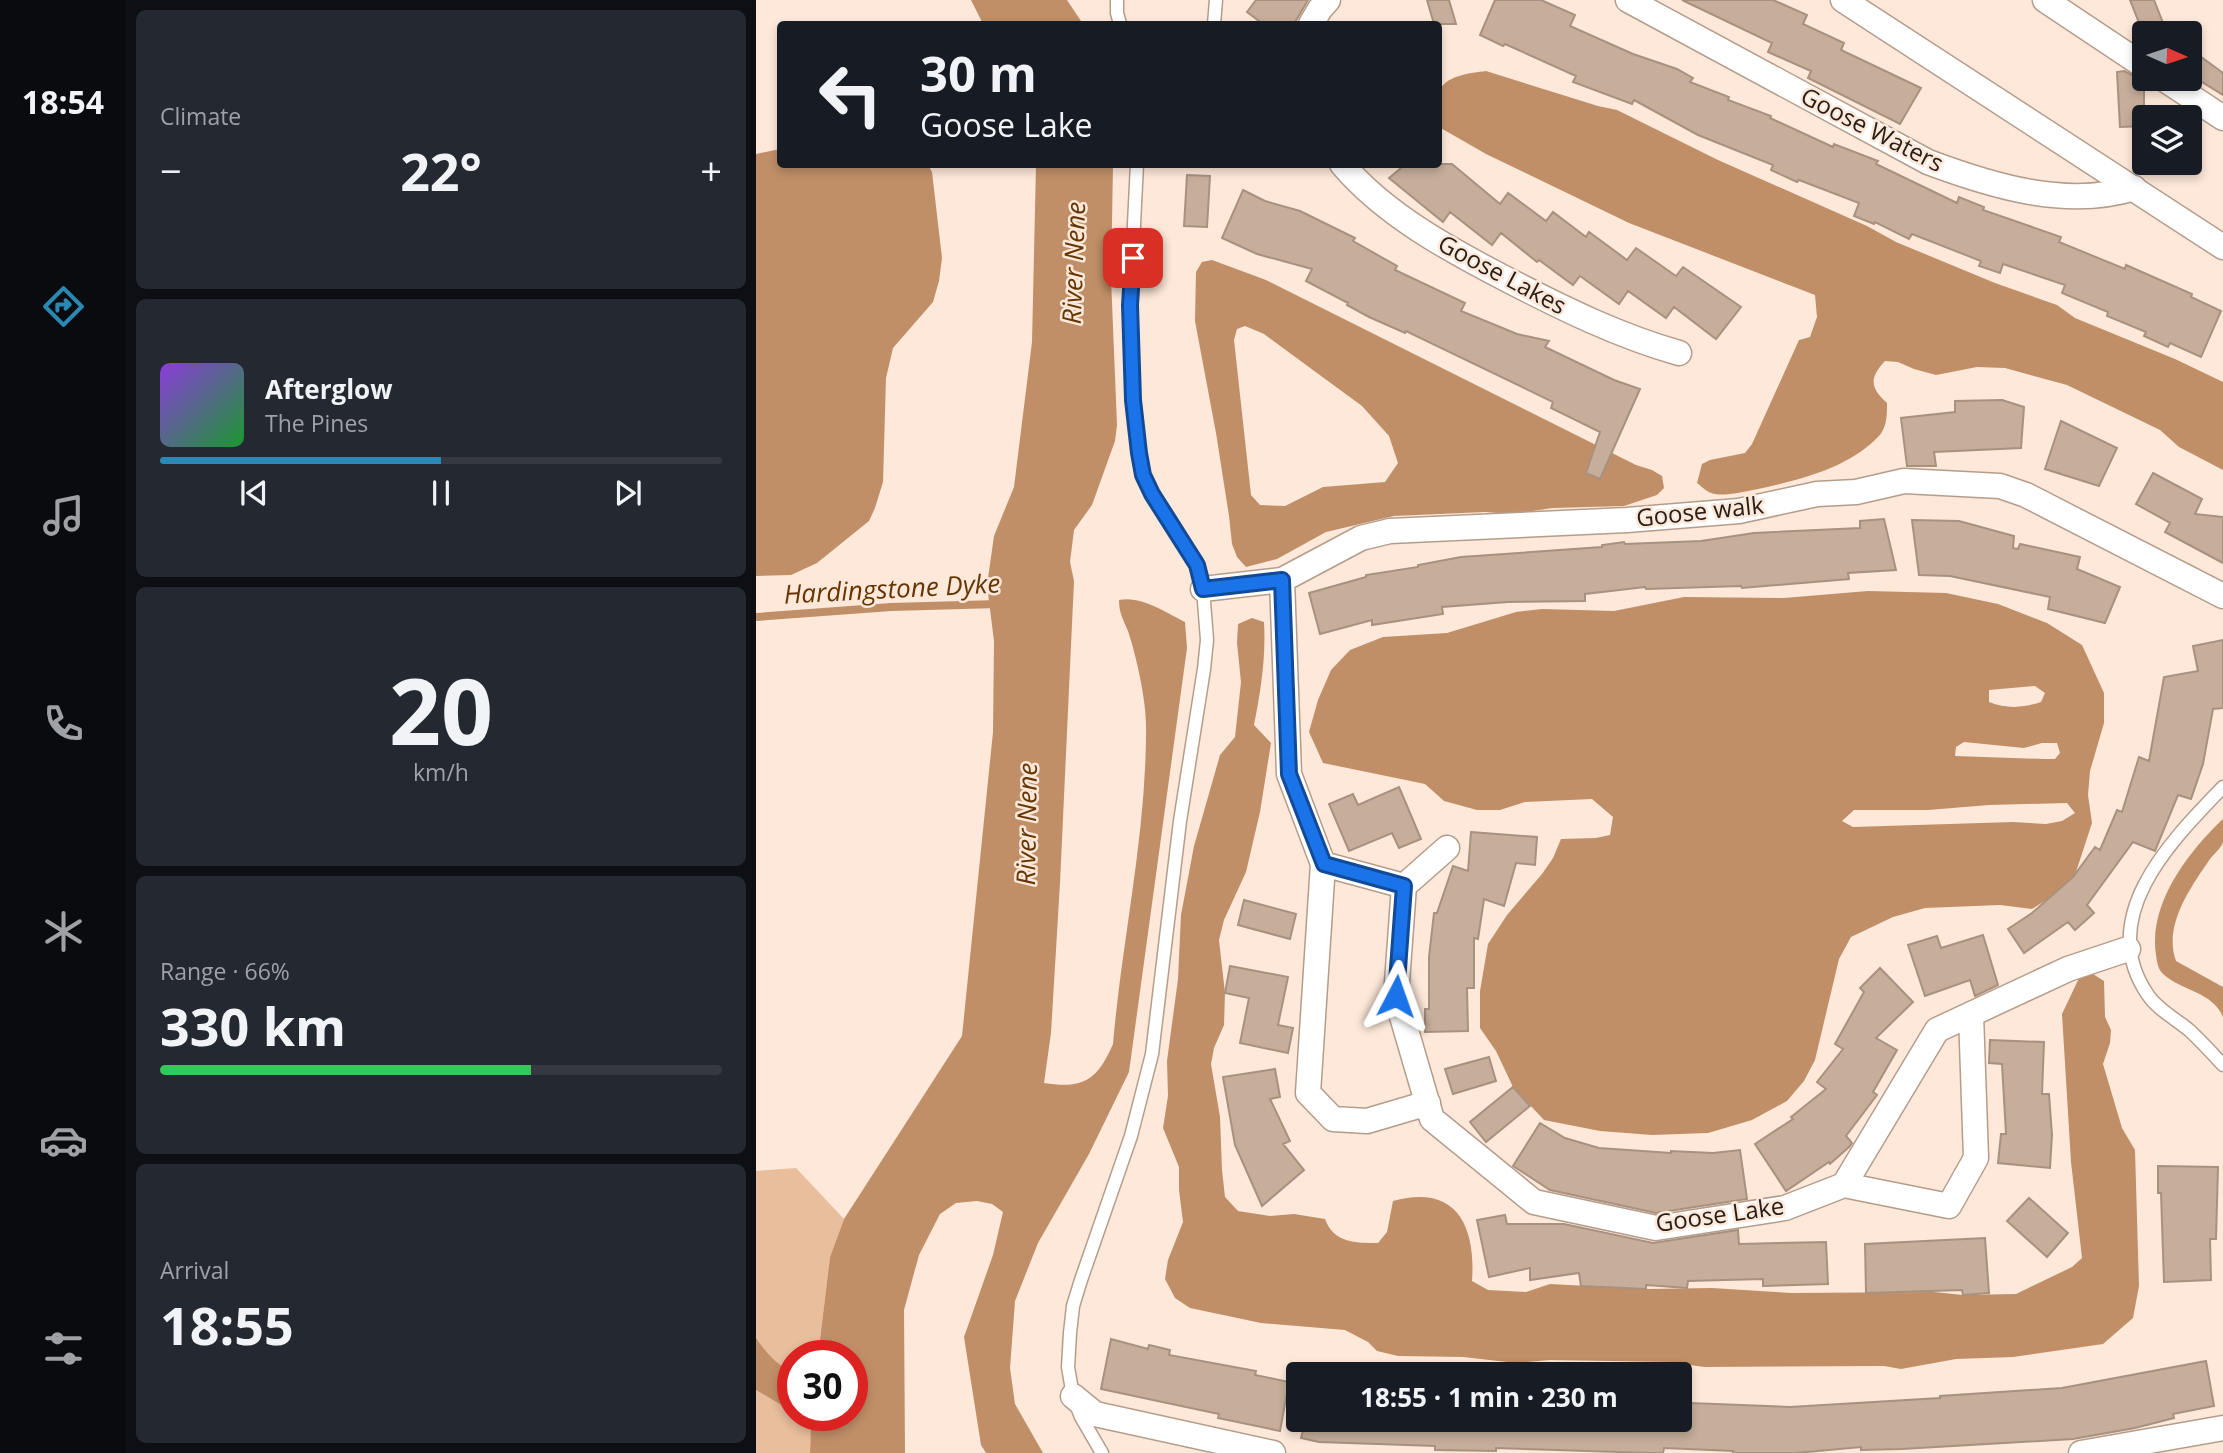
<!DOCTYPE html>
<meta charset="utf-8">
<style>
:root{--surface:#171b24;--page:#242831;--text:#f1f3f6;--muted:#9ea1a6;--line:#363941;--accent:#2a88b4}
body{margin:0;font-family:"Open Sans",sans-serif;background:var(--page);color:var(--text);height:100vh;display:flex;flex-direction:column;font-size:26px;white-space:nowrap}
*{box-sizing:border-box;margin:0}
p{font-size:23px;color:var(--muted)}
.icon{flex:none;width:38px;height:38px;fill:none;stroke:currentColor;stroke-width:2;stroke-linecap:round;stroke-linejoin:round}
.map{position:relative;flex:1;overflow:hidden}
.drawer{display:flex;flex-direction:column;gap:10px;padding:10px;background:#0d0f14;width:630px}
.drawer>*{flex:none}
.banner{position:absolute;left:21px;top:21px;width:665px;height:147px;border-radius:7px;box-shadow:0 4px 10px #0003;background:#171b24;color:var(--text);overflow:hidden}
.needle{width:46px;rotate:93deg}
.fabs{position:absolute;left:1376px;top:21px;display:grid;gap:14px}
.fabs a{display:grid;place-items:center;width:70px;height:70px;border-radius:7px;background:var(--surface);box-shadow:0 4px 10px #0003;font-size:35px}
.speed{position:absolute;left:21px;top:1340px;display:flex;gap:14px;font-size:35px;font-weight:700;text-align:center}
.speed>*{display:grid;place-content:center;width:91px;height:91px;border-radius:50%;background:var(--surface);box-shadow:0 4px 10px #0003;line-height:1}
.speed .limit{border:10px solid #d22;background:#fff;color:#111}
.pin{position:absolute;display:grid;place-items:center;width:60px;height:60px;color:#fff;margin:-30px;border-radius:14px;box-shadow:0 4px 10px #0006}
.me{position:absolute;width:77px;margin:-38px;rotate:4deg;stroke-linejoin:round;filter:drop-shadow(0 0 5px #0008)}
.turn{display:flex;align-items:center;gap:24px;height:147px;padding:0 28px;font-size:32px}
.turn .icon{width:91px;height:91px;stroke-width:2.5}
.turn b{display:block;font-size:49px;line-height:60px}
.big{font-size:52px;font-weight:700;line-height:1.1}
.drawer .card{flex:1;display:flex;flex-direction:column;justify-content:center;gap:10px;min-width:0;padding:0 24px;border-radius:10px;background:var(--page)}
.drawer .dial{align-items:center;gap:0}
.dial b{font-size:91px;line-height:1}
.song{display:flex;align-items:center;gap:21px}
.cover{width:84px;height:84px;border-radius:10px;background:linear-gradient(135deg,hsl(270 70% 55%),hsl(130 70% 35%))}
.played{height:7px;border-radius:4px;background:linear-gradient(90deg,var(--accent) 50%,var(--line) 50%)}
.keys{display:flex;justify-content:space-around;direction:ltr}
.heat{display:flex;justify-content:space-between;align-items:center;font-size:38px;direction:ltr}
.charge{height:10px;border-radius:5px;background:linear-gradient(90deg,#34c759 66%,var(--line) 0)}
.trip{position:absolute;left:530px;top:1362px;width:406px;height:70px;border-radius:7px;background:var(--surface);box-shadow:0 4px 10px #0003;font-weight:700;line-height:70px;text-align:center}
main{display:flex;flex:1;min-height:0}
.tabs{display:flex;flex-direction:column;width:126px;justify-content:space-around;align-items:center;background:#090b0e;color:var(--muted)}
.tabs .icon{width:49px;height:49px}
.tabs .current{color:var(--accent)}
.tabs b{font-size:32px;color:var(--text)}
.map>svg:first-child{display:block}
.green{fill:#e8be9c}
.water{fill:#c08f68;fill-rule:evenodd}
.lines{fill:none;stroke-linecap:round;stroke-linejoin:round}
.stream{stroke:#c08f68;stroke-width:8}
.building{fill:#c6ae9b;stroke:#a8917f;stroke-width:2}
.service-casing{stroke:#b59d8b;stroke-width:15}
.minor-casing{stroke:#b59d8b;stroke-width:27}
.service{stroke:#fff;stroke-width:12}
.minor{stroke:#fff;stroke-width:24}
.route-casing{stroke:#114b97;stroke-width:18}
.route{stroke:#1a73e8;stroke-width:12}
.labels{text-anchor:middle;stroke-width:5;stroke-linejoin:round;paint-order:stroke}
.street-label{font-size:24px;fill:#271e17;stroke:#fde8d9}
.water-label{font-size:26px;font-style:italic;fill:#653604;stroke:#fde8d9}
</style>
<main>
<nav class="tabs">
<b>18:54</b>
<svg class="icon current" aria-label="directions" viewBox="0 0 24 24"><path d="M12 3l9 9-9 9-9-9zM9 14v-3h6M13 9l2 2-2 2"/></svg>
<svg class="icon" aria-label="music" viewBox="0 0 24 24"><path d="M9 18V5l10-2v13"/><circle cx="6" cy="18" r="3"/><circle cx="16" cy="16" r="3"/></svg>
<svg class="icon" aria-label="phone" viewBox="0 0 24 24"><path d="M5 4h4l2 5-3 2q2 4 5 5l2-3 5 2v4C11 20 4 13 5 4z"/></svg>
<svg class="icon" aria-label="climate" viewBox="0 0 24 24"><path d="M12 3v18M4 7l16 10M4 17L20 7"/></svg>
<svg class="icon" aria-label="car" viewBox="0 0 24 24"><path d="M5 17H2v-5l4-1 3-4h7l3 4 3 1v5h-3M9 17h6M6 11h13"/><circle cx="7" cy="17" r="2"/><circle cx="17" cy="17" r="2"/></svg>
<svg class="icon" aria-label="filters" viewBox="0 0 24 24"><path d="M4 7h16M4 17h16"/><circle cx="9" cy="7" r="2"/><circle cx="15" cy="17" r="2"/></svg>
</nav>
<section class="drawer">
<div class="card"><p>Climate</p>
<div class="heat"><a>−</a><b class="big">22°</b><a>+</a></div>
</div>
<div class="card">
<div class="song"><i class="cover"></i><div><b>Afterglow</b><p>The Pines</p></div></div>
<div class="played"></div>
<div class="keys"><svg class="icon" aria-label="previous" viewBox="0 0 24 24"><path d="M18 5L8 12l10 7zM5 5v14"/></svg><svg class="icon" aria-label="pause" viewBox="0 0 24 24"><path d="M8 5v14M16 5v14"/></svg><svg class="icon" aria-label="next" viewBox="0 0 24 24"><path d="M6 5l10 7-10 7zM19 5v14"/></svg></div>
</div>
<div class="card dial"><b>20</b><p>km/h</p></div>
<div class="card"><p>Range · 66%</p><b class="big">330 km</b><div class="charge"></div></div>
<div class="card"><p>Arrival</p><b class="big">18:55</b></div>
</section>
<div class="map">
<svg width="1467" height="1453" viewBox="0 0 1467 1453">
<rect width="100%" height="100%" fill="#fde8d9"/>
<!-- green -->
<path class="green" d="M 40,1168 L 88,1219 L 74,1257 L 62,1356 L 37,1356 L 37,1371 C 22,1367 9,1351 0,1338 L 0,1171 Z
M 0,1390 L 37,1412 L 37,1416 L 44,1416 L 55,1422 L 54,1453 L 0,1453 Z"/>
<!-- water -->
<path class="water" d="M 215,0 L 311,0 L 327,24 L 227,24 Z
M 730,71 L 842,106 L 861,110 L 962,160 L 1111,226 L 1140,242 L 1239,283 L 1301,305 L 1319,318 L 1419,359 L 1467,382 L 1467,470 L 1423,447 L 1404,430 L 1311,385 L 1249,368 L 1221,367 L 1180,375 L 1158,369 L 1142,362 L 1129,361 C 1113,378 1114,388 1131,403 C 1131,416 1131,429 1121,438 C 1089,470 1039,481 997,490 C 985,492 971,496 959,494 C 952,493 946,487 941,483 L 946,464 L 954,460 L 989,453 L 996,444 L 1043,340 L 1054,337 L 1061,317 L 1059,295 L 873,223 L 730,154 L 683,127 C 682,118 679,101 683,92 C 689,75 715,73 730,71 Z
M 24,149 L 24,164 L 172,165 L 176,172 L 186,258 L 183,281 L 177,302 L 137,348 L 130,378 L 127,482 L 119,508 L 113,521 L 61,563 L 35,575 L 0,576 L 0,154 Z
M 280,165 L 357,165 L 355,278 L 361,425 L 359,441 L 336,505 L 318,530 L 314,562 L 318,581 L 304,883 L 295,1033 L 288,1083 C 327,1089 341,1081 357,1044 C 366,938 391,832 390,725 C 390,699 380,655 372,631 C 367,619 363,613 363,600 C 385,595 411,613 429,622 L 431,648 L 373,1072 L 333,1154 L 282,1243 L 259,1301 L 254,1368 L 259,1404 L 287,1453 L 230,1453 L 225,1445 L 208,1337 L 237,1255 L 247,1212 L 236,1204 L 221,1201 L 200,1203 L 184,1214 L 163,1255 L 148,1310 L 149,1453 L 54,1453 L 55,1422 L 44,1416 L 96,1416 L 96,1356 L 62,1356 L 74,1257 L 88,1219 L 206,1036 L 237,732 L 238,641 L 231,585 L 238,536 L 258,487 L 276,342 Z
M 456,260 L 510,280 L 880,465 L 896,470 L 906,476 L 908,488 L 901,495 L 868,506 L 797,508 L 755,514 L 729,512 L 638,516 L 570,532 L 521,559 L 490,567 L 481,557 L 476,544 L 473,516 L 460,433 L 439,321 L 440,272 L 446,262 ZM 489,326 L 508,334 L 606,406 L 633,436 L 642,463 L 629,482 L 567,487 L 529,506 L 504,505 L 495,495 L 478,340 L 481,329 Z
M 1112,591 L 1190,593 L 1242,604 L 1291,623 L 1326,645 L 1348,693 L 1348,723 L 1334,771 L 1332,795 L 1336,823 L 1318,878 L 1303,892 L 1276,909 L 1244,905 L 1169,908 L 1137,917 L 1095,937 L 1083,959 L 1059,1060 L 1048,1081 L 1031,1101 L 996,1120 L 952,1133 L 896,1135 L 844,1131 L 788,1120 L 757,1087 L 740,1051 L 724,1028 L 724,991 L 732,944 L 751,915 L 786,874 L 797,858 L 805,839 L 840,838 L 854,835 L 857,817 L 836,799 L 769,802 L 744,810 L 721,810 L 688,801 L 669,784 L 567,763 L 553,732 L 562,700 L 575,670 L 594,650 L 627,637 L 691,633 L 760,612 L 786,609 L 858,611 L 928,597 L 1028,598 ZM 1279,686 L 1289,693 L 1285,702 C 1267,708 1251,709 1233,702 L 1233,690 ZM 1208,742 L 1268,748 L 1286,743 L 1301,743 L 1304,753 L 1299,759 L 1288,759 L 1199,756 L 1200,747 ZM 1311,803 L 1319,813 L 1306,821 L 1290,824 L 1257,822 L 1097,827 L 1086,821 L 1098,810 L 1172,810 L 1233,805 Z
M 496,618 L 508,622 C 510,657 505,690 498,725 L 515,743 L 504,812 L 490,872 L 468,920 L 463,940 L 469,993 L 468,1025 L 458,1048 L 455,1064 L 464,1117 L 466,1170 L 469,1197 L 482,1211 L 514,1216 L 538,1214 L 569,1219 C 578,1243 599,1243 622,1243 L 631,1232 L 637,1201 C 700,1184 720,1225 716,1281 L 732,1290 L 770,1292 L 794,1284 L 890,1289 L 956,1288 L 1036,1293 L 1178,1292 L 1207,1295 L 1260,1294 L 1316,1267 L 1326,1258 L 1315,1162 L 1306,1014 L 1324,976 L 1337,974 L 1348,981 L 1349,1017 L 1355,1030 L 1354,1043 L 1347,1064 L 1366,1128 L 1379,1150 L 1383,1286 L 1377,1318 L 1347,1344 L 1257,1357 L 1200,1359 L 1145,1369 L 1128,1366 L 948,1367 L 914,1362 L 794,1360 L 760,1363 L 707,1357 L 642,1356 L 621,1351 L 612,1342 L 589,1330 L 505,1323 L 434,1308 L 419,1298 L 409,1279 L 412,1260 L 427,1222 L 423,1190 L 423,1167 L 407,1128 L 412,1096 L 411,1061 L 422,979 L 425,915 L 438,846 L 464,755 L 479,737 L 485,682 L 481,643 L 482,624 Z
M 1467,819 C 1467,826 1467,835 1467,842 C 1466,847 1458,854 1454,859 C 1435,887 1407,925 1420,961 L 1467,987 L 1467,1017 C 1457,992 1426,991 1407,974 C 1402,969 1401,962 1400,955 C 1392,904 1432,852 1467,819 Z
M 0,1338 C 9,1351 22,1367 37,1371 L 37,1412 L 0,1390 Z"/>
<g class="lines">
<!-- stream -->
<path class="stream" d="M 0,617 L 135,607 L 242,604"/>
</g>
<!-- building -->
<path class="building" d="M 500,0 L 552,0 L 538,24 L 507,24 L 491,12 Z
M 671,0 L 693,0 L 700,24 L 678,24 Z
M 739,0 L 785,0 L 819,15 L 814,26 L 877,54 L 921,69 L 937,78 L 934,82 L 973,97 L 972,100 L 1015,116 L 1014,118 L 1077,147 L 1078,144 L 1122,161 L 1120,164 L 1201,203 L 1203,197 L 1228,207 L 1227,210 L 1305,237 L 1303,242 L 1369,269 L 1370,265 L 1436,294 L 1435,297 L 1465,311 L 1445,357 L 1414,343 L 1412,347 L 1388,336 L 1390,332 L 1351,316 L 1352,312 L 1306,293 L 1309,285 L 1247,264 L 1244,273 L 1223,266 L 1225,261 L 1156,234 L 1153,239 L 1119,222 L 1118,224 L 1098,216 L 1103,203 L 1043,180 L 1041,182 L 1015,170 L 1017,165 L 942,135 L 878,100 L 876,104 L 817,82 L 820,76 L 749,44 L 747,46 L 724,35 Z
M 926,0 L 1017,0 L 1051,15 L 1047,24 L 1088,43 L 1085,50 L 1165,88 L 1144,124 L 1052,78 L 1055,71 L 1012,52 L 1016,43 Z
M 1374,0 L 1398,0 L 1411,33 L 1387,33 Z
M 1433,48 L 1467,73 L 1467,95 L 1433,74 Z
M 1368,71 L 1388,81 L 1388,126 L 1364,127 L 1361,72 Z
M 650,164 L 696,164 L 744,204 L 752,193 L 790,221 L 797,212 L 830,237 L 833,232 L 871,260 L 880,248 L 920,276 L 927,267 L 985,307 L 960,339 L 918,307 L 910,318 L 872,291 L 863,304 L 824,276 L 817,285 L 783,260 L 781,262 L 745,233 L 736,245 L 694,212 L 687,222 L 633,178 Z
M 431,175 L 454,176 L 451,227 L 428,226 Z
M 487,190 L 509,201 L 544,211 L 599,238 L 597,241 L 641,266 L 639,270 L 709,303 L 705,311 L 761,334 L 793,341 L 789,347 L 858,380 L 884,389 L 844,479 L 830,473 L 844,432 L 795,408 L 797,402 L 650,331 L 649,333 L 613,317 L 591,305 L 592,303 L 550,281 L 556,269 L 501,254 L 466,238 Z
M 1246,400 L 1268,407 L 1265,448 L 1178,452 L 1180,466 L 1151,466 L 1145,418 L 1199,412 L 1199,401 Z
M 1305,421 L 1361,448 L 1343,486 L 1289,469 Z
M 1397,473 L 1446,499 L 1439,514 L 1467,517 L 1467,563 L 1409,532 L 1414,523 L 1380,504 Z
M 1128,519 L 1140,570 L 1092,573 L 1093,579 L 986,588 L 985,586 L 890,589 L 889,587 L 829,594 L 829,601 L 752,602 L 686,607 L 687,614 L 616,625 L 616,620 L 564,634 L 553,593 L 610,577 L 610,575 L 662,567 L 662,565 L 705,557 L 846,547 L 846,545 L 868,542 L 869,544 L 945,541 L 998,533 L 1104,528 L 1104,521 Z
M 1156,520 L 1203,521 L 1258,536 L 1257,548 L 1262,549 L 1264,544 L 1324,557 L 1321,569 L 1364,587 L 1349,623 L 1292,609 L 1294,597 L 1194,576 L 1163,575 Z
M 1467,640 L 1467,708 L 1457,709 L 1447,764 L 1435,799 L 1422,795 L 1399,851 L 1377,842 L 1331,905 L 1338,913 L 1319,930 L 1312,922 L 1268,953 L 1252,929 L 1276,913 L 1317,877 L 1339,847 L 1344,850 L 1361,810 L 1366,812 L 1383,757 L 1393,761 L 1408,677 L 1442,671 L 1437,646 Z
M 643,787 L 665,839 L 643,848 L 636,833 L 593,851 L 573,804 L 597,794 L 602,805 Z
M 715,832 L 781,837 L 779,865 L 760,863 L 748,906 L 728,899 L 722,939 L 718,938 L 718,988 L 711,988 L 712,1031 L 669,1032 L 669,1009 L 673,1009 L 673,957 L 678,913 L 681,913 L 697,866 L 712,871 Z
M 488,900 L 540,914 L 534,939 L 482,925 Z
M 1227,935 L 1242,985 L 1219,996 L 1214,980 L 1169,996 L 1152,945 L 1181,936 L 1185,948 Z
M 474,966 L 532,977 L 522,1025 L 537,1028 L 532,1053 L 484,1043 L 493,998 L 469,993 Z
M 1124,968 L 1157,1002 L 1120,1038 L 1141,1050 L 1117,1092 L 1121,1095 L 1090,1136 L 1096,1143 L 1093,1147 L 1074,1164 L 1073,1162 L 1030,1191 L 999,1144 L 1037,1119 L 1035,1117 L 1070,1089 L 1061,1082 L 1087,1049 L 1079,1044 L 1108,992 L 1104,988 Z
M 1234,1040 L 1288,1042 L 1286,1094 L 1293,1094 L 1296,1135 L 1294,1168 L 1242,1163 L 1245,1134 L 1250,1134 L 1246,1064 L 1233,1063 Z
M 733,1057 L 740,1081 L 697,1094 L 689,1069 Z
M 519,1069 L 524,1097 L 514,1099 L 534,1141 L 527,1144 L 548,1170 L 506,1206 L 479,1145 L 467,1077 Z
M 757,1087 L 774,1106 L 730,1142 L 714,1122 Z
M 784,1123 L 809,1138 L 843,1148 L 915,1153 L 915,1151 L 957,1153 L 984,1150 L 991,1199 L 900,1213 L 794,1190 L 757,1166 Z
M 1402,1166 L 1462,1167 L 1460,1239 L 1454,1239 L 1455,1280 L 1408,1282 L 1405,1193 L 1402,1193 Z
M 1273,1198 L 1312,1233 L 1291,1257 L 1251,1221 Z
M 749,1215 L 751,1224 L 808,1224 L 897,1243 L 982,1230 L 983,1244 L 1070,1242 L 1072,1284 L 1007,1286 L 1007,1279 L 932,1281 L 931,1288 L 890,1285 L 890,1289 L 825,1286 L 823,1273 L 774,1280 L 774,1268 L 733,1277 L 721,1220 Z
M 1229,1238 L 1233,1293 L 1207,1295 L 1206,1290 L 1110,1293 L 1109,1244 Z
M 355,1339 L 392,1349 L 393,1345 L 414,1350 L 413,1355 L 500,1371 L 499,1375 L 533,1382 L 524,1431 L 462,1418 L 463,1414 L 345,1389 Z
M 1450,1361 L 1458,1406 L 1417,1414 L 1418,1418 L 1379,1428 L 1317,1439 L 1146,1449 L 1105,1450 L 1105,1447 L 1040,1453 L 977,1453 L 977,1451 L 908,1448 L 907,1453 L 893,1453 L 740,1448 L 740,1451 L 679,1450 L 679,1446 L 563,1442 L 545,1438 L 550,1419 L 933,1419 L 934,1403 L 1034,1407 L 1184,1398 L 1184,1396 L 1306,1388 Z"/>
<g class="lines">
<defs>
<path id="service" d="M 361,0 L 361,13 L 364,24
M 458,24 L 460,0
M 1467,787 C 1416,840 1338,917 1392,995 C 1401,1009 1420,1019 1433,1030 C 1445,1041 1456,1053 1467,1065
M 346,1453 L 325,1417 L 317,1396 L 312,1367 L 314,1333 L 317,1306 L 325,1280 L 375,1136 L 396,1054 L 424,821 L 448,669 L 451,640 L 447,589 L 441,565 L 396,494 L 387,475 L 383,453 L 377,400 L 374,305 L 381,164"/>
<path id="minor" d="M 872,0 L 1172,162 C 1236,186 1311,209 1378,188
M 1087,0 L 1467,247
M 1289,0 L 1388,66
M 555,24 L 564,9 L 572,0
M 1408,79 L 1467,118
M 586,164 C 629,215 694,250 752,280 C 808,309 863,336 923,353
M 526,580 L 533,774 L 567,864 L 648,886
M 447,589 L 526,580 L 605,538 L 634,531 L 871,520 L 983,511 L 1061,494 L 1100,492 L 1148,481 L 1244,486 L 1270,495 L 1467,596
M 691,848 L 648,886 L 640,996 L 676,1119 L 778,1202 L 900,1228 L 1029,1208 L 1088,1185 L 1181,1030 L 1312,969 L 1372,949
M 567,864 L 552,1093 L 577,1119 L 611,1121 L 672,1103
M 1088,1185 L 1193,1206 L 1220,1158 L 1215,1014
M 317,1396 L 339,1414 L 517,1453
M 1325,1453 L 1467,1428"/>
</defs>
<!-- service casing -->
<use href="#service" class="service-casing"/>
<!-- minor casing -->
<use href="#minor" class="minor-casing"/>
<!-- service -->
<use href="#service" class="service"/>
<!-- minor -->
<use href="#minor" class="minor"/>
</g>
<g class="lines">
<defs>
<path id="route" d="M 377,258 L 374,305 L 377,400 L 383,453 L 387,475 L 396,494 L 441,565 L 447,589 L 526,580 L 533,774 L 568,864 L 648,886 L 640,996"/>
</defs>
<!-- route casing -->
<use href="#route" class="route-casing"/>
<!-- route -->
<use href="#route" class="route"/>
</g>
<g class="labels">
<!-- street labels -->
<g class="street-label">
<text transform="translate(1116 130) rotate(27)" y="8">Goose Waters</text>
<text transform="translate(746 275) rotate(28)" y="8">Goose Lakes</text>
<text transform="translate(944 512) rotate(-6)" y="8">Goose walk</text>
<text transform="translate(964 1215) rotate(-8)" y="8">Goose Lake</text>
</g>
<!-- water labels -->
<g class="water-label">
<text transform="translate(318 263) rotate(-88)" y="9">River Nene</text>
<text transform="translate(136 589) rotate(-3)" y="9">Hardingstone Dyke</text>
<text transform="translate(271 824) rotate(-89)" y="9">River Nene</text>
</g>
</g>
</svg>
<div class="fabs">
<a><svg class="needle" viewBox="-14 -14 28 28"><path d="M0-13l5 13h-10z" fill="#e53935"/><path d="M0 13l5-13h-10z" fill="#9ea1a6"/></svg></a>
<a><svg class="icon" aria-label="layers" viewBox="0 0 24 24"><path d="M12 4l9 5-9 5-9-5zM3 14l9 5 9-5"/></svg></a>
</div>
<div class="speed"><div class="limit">30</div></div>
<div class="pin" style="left:377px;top:258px;background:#d93025"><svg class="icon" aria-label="arrive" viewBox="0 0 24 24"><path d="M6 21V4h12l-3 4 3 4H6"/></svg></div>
<svg class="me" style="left:640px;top:996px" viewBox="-20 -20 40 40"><path d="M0-17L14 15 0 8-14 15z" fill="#1a73e8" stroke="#fff" stroke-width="4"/></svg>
<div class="trip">18:55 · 1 min · 230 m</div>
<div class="banner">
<div class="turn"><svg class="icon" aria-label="left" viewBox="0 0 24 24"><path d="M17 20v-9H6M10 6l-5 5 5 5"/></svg><div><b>30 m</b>Goose Lake</div></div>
</div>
</div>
</main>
